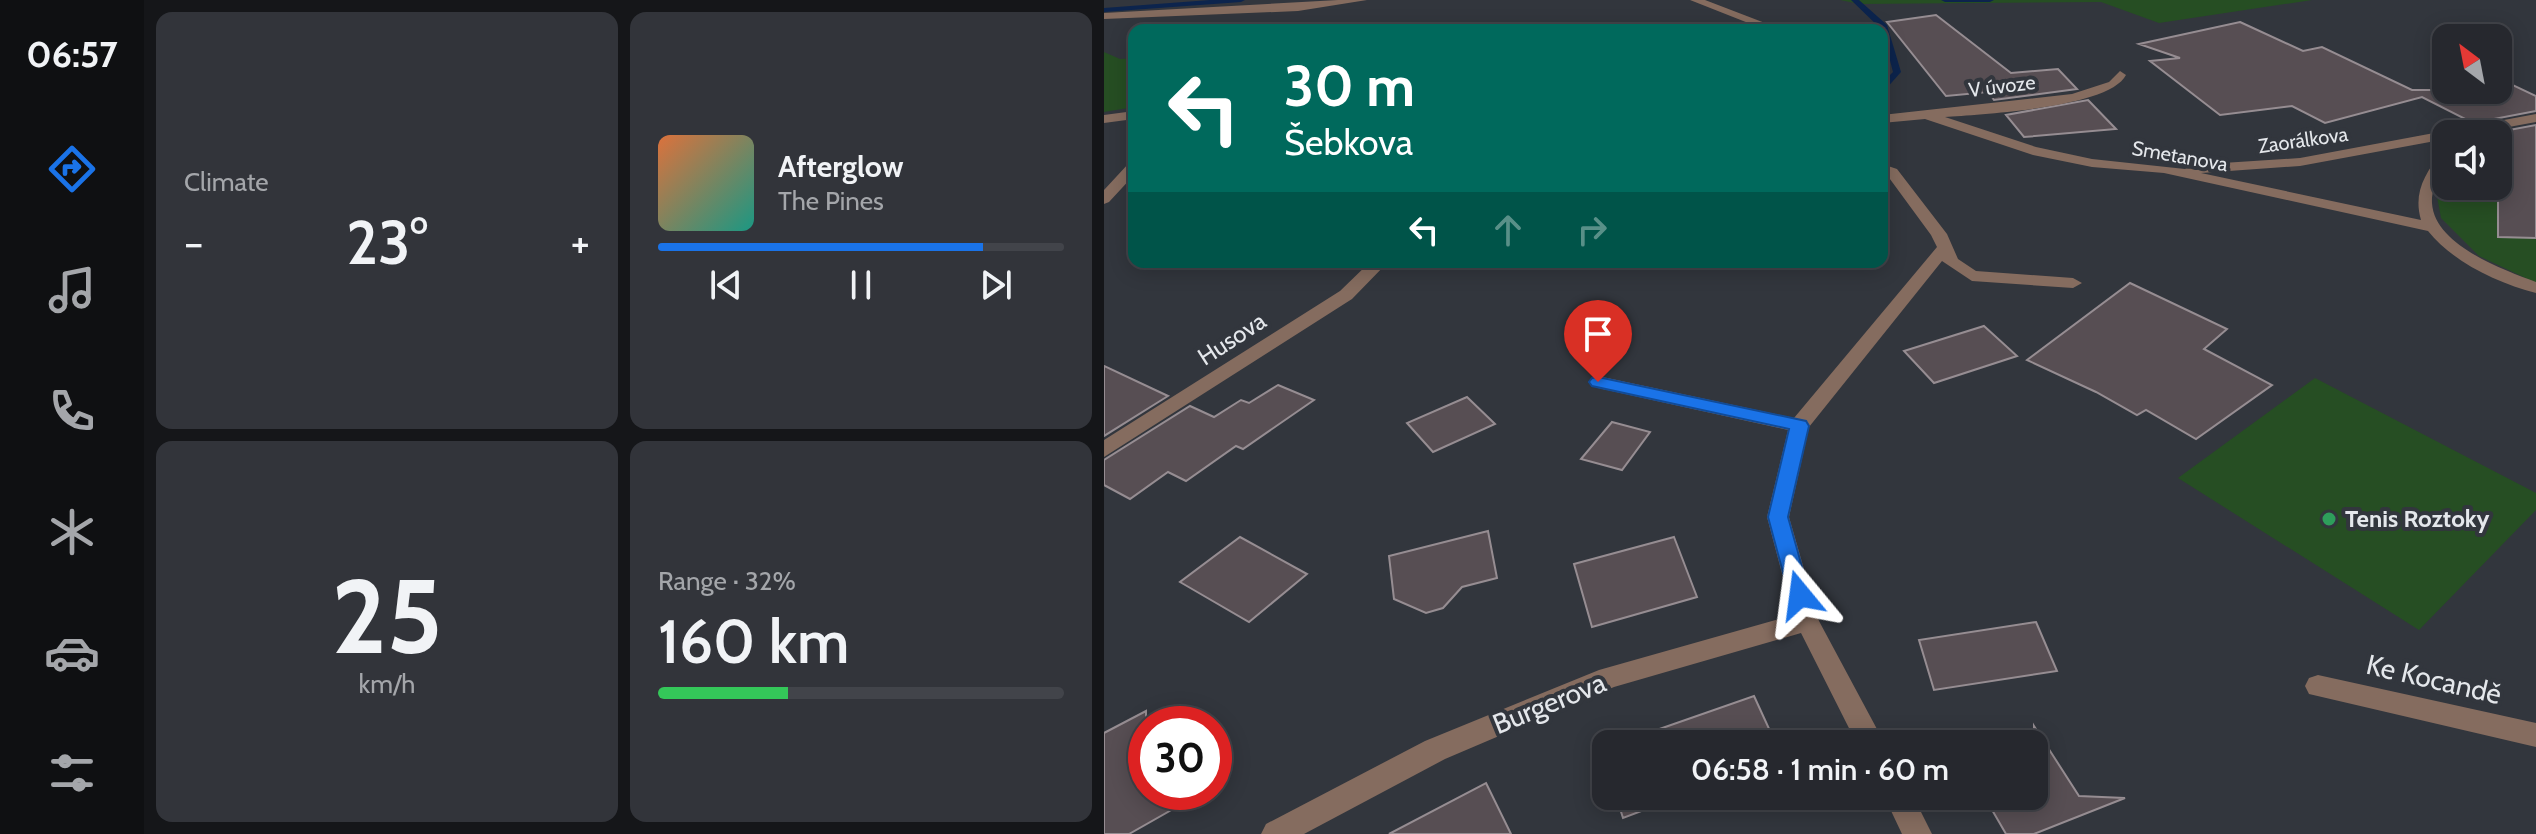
<!DOCTYPE html>
<meta charset="utf-8">
<style>
:root{--surface:#26282e;--page:#32343a;--text:#f1f3f6;--muted:#a4a6aa;--line:#42444a;--accent:#1a73e8}
body{margin:0;font-family:Cabin,sans-serif;background:var(--page);color:var(--text);height:100vh;display:flex;flex-direction:column;font-size:30px;white-space:nowrap}
*{box-sizing:border-box;margin:0}
p{font-size:26px;color:var(--muted)}
.icon{flex:none;width:44px;height:44px;fill:none;stroke:currentColor;stroke-width:2;stroke-linecap:round;stroke-linejoin:round}
.map{position:relative;flex:1;overflow:hidden}
.details{display:flex;flex-direction:column;gap:12px;padding:12px;background:#151619;width:960px}
.details>*{flex:none}
.guide{position:absolute;left:24px;top:24px;width:760px;height:244px;border-radius:16px;box-shadow:0 4px 20px #0003,0 0 0 2px var(--line);background:#00695c;color:#fff;overflow:hidden}
.needle{width:52px;rotate:328deg}
.fabs{position:absolute;left:1328px;top:24px;display:grid;gap:16px}
.fabs a{display:grid;place-items:center;width:80px;height:80px;border-radius:16px;background:var(--surface);box-shadow:0 4px 20px #0003,0 0 0 2px var(--line);font-size:40px}
.speed{position:absolute;left:24px;top:706px;display:flex;gap:16px;font-size:40px;font-weight:700;text-align:center}
.speed>*{display:grid;place-content:center;width:104px;height:104px;border-radius:50%;background:var(--surface);box-shadow:0 4px 20px #0003,0 0 0 2px var(--line);line-height:1}
.speed .limit{border:12px solid #d22;background:#fff;color:#111}
.pin{position:absolute;display:grid;place-items:center;width:68px;height:68px;color:#fff;margin:-82px -34px;border-radius:50% 50% 50% 0;rotate:-45deg;box-shadow:0 0 8px #0007}
.pin .icon{rotate:45deg}
.me{position:absolute;width:88px;margin:-44px;rotate:344deg;stroke-linejoin:round;filter:drop-shadow(0 0 6px #0008)}
.turn{display:flex;align-items:center;gap:28px;height:168px;padding:0 24px;font-size:36px}
.turn .icon{width:104px;height:104px;stroke-width:2.5}
.turn b{display:block;font-size:56px;line-height:68px}
.lanes{display:flex;align-items:center;height:76px;padding:0 24px;background:#0003;justify-content:center;gap:40px;direction:ltr}
.lanes .off{opacity:.35}
.big{font-size:60px;font-weight:600;line-height:1.1}
.details .tile{flex:1;display:flex;flex-direction:column;justify-content:center;gap:12px;min-width:0;padding:0 28px;border-radius:16px;background:var(--page)}
.details .dial{align-items:center;gap:0}
.dial b{font-size:104px;line-height:1}
.song{display:flex;align-items:center;gap:24px}
.cover{width:96px;height:96px;border-radius:12px;background:linear-gradient(135deg,hsl(20 70% 55%),hsl(170 70% 35%))}
.played{height:8px;border-radius:4px;background:linear-gradient(90deg,var(--accent) 80%,var(--line) 80%)}
.keys{display:flex;justify-content:space-around;direction:ltr}
.heat{display:flex;justify-content:space-between;align-items:center;font-size:44px;direction:ltr}
.charge{height:12px;border-radius:6px;background:linear-gradient(90deg,#34c759 32%,var(--line) 0)}
.details .tiles{flex:1;display:grid;gap:12px;grid-template-columns:repeat(2,1fr)}
.trip{position:absolute;left:488px;top:730px;width:456px;height:80px;border-radius:16px;background:var(--surface);box-shadow:0 4px 20px #0003,0 0 0 2px var(--line);font-weight:600;line-height:80px;text-align:center}
main{display:flex;flex:1;min-height:0}
.menu{display:flex;flex-direction:column;width:144px;justify-content:space-around;align-items:center;background:#0f1012;color:var(--muted)}
.menu .icon{width:56px;height:56px}
.menu .on{color:var(--accent)}
.menu b{font-size:36px;color:var(--text)}
.map>svg:first-child{display:block}
.green{fill:#264e23}
.lines{fill:none;stroke-linecap:round;stroke-linejoin:round}
.stream{fill:#0c244d;fill-rule:evenodd}
.building{fill:#574e53;stroke:#968d92;stroke-width:2}
.minor{fill:#856c5f;fill-rule:evenodd}
.route{fill:#1a73e8;stroke:#114b97;stroke-width:2}
.leisure-dot{fill:#2e9e5b;stroke:#32363d;stroke-width:3}
.labels{text-anchor:middle;stroke-width:8;stroke-linejoin:round;paint-order:stroke}
.far-street-label{font-size:20px;fill:#e4e7eb;stroke:#32363d}
.street-label{font-size:24px;fill:#e4e7eb;stroke:#32363d}
.poi-label{font-size:24px;font-weight:bold;fill:#e4e7eb;stroke:#32363d;text-anchor:start}
.near-street-label{font-size:28px;fill:#e4e7eb;stroke:#32363d}
</style>
<main>
<nav class="menu">
<b>06:57</b>
<svg class="icon on" aria-label="directions" viewBox="0 0 24 24"><path d="M12 3l9 9-9 9-9-9zM9 14v-3h6M13 9l2 2-2 2"/></svg>
<svg class="icon" aria-label="music" viewBox="0 0 24 24"><path d="M9 18V5l10-2v13"/><circle cx="6" cy="18" r="3"/><circle cx="16" cy="16" r="3"/></svg>
<svg class="icon" aria-label="phone" viewBox="0 0 24 24"><path d="M5 4h4l2 5-3 2q2 4 5 5l2-3 5 2v4C11 20 4 13 5 4z"/></svg>
<svg class="icon" aria-label="climate" viewBox="0 0 24 24"><path d="M12 3v18M4 7l16 10M4 17L20 7"/></svg>
<svg class="icon" aria-label="car" viewBox="0 0 24 24"><path d="M5 17H2v-5l4-1 3-4h7l3 4 3 1v5h-3M9 17h6M6 11h13"/><circle cx="7" cy="17" r="2"/><circle cx="17" cy="17" r="2"/></svg>
<svg class="icon" aria-label="filters" viewBox="0 0 24 24"><path d="M4 7h16M4 17h16"/><circle cx="9" cy="7" r="2"/><circle cx="15" cy="17" r="2"/></svg>
</nav>
<section class="details">
<div class="tiles">
<div class="tile"><p>Climate</p>
<div class="heat"><a>−</a><b class="big">23°</b><a>+</a></div>
</div>
<div class="tile">
<div class="song"><i class="cover"></i><div><b>Afterglow</b><p>The Pines</p></div></div>
<div class="played"></div>
<div class="keys"><svg class="icon" aria-label="previous" viewBox="0 0 24 24"><path d="M18 5L8 12l10 7zM5 5v14"/></svg><svg class="icon" aria-label="pause" viewBox="0 0 24 24"><path d="M8 5v14M16 5v14"/></svg><svg class="icon" aria-label="next" viewBox="0 0 24 24"><path d="M6 5l10 7-10 7zM19 5v14"/></svg></div>
</div>
<div class="tile dial"><b>25</b><p>km/h</p></div>
<div class="tile"><p>Range · 32%</p><b class="big">160 km</b><div class="charge"></div></div>
</div>
</section>
<div class="map">
<svg width="1432" height="834" viewBox="0 0 1432 834">
<rect width="100%" height="100%" fill="#32363d"/>
<!-- green -->
<path class="green" d="M 736,0 L 1208,0 L 1055,23 L 997,2 L 756,4 Z
M 0,52 L 16,59 L 30,58 L 30,107 L 0,112 Z
M 1432,125 L 1432,283 L 1375,256 L 1337,218 L 1329,175 L 1342,164 L 1342,186 L 1394,186 Z
M 1211,378 L 1432,493 L 1432,510 L 1315,630 L 1074,478 Z"/>
<g class="lines">
<!-- stream -->
<path class="stream" d="M 106,0 L 141,0 L 137,2 L 0,12 L 0,8 Z
M 747,0 L 755,0 L 783,25 L 797,72 L 781,90 L 778,91 L 778,83 L 789,72 L 778,30 Z
M 837,0 L 890,0 L 886,2 L 841,2 Z"/>
</g>
<!-- building -->
<path class="building" d="M 832,15 L 907,73 L 954,69 L 973,89 L 890,100 L 884,92 L 842,96 L 783,22 Z
M 1136,22 L 1199,51 L 1218,47 L 1308,90 L 1394,90 L 1394,78 L 1432,96 L 1432,111 L 1369,123 L 1318,97 L 1221,123 L 1188,106 L 1116,115 L 1046,61 L 1076,58 L 1035,44 Z
M 984,100 L 1012,129 L 920,137 L 902,115 Z
M 1432,125 L 1432,238 L 1394,237 L 1394,134 L 1389,133 Z
M 1026,283 L 1123,329 L 1100,349 L 1168,385 L 1092,439 L 1042,410 L 1033,415 L 992,392 L 923,360 Z
M 880,326 L 913,356 L 830,383 L 800,351 Z
M 0,366 L 64,396 L 0,436 Z
M 174,385 L 210,400 L 139,449 L 132,446 L 82,481 L 64,472 L 26,499 L 0,485 L 0,460 L 86,406 L 110,417 L 137,400 L 145,403 Z
M 363,397 L 391,424 L 329,452 L 303,423 Z
M 508,422 L 546,432 L 518,470 L 477,459 Z
M 384,531 L 393,578 L 358,587 L 339,608 L 322,613 L 290,599 L 285,556 Z
M 136,537 L 203,574 L 145,622 L 76,582 Z
M 570,537 L 593,597 L 488,627 L 470,564 Z
M 932,622 L 953,671 L 830,690 L 815,640 Z
M 650,696 L 672,744 L 512,744 L 544,733 Z
M 42,711 L 42,792 L 99,792 L 25,834 L 0,834 L 0,733 Z
M 930,726 L 975,796 L 1021,798 L 930,834 L 902,834 L 880,796 L 930,796 Z
M 382,783 L 407,834 L 285,834 Z
M 512,796 L 566,796 L 567,800 L 519,818 Z"/>
<g class="lines">
<!-- minor -->
<path class="minor" d="M 234,0 L 263,0 L 194,11 L 0,19 L 0,13 Z
M 586,0 L 601,0 L 679,30 L 662,30 Z
M 1016,71 L 1022,75 C 1005,108 879,114 841,117 L 932,147 L 988,159 L 1081,169 L 1088,165 L 1196,158 L 1432,114 L 1432,122 L 1367,134 L 1342,134 L 1342,139 L 1196,166 L 1097,173 L 1317,220 C 1309,192 1321,175 1337,152 L 1342,151 C 1342,170 1327,183 1328,203 C 1330,245 1400,270 1432,282 L 1432,293 C 1393,283 1349,262 1324,231 L 1060,173 L 988,167 L 929,155 L 821,119 L 778,123 L 778,115 L 968,94 L 1005,82 Z
M 30,111 L 30,119 L 0,123 L 0,115 Z
M 30,162 L 30,175 L 5,202 L 0,204 L 0,190 L 25,163 Z
M 778,164 L 793,169 L 843,234 L 854,259 L 872,271 L 969,278 L 978,283 L 969,288 L 868,281 L 838,261 L 705,427 L 685,517 L 715,621 L 781,744 L 753,744 L 697,633 L 510,687 L 341,759 L 200,834 L 157,834 L 162,824 L 321,741 L 495,670 L 689,615 L 663,517 L 684,430 L 494,388 L 484,382 L 494,376 L 690,418 L 833,247 L 827,235 L 783,175 L 778,173 Z
M 266,262 L 284,262 L 248,299 L 0,457 L 0,440 L 236,291 Z
M 1214,675 L 1432,723 L 1432,747 L 1205,694 L 1201,686 L 1205,678 Z
M 780,796 L 809,796 L 828,834 L 798,834 Z"/>
</g>
<!-- route -->
<path class="route" d="M 494,377 L 702,421 L 705,426 L 684,517 L 706,595 L 703,601 L 696,603 L 688,601 L 685,595 L 664,517 L 685,429 L 488,386 L 485,382 L 488,378 Z"/>
<!-- markers -->
<circle class="leisure-dot" cx="1225" cy="519" r="8"/>
<g class="labels">
<!-- far-street labels -->
<g class="far-street-label">
<text transform="translate(898 86) rotate(-7)" y="7">V úvoze</text>
<text transform="translate(1199 140) rotate(-8)" y="7">Zaorálkova</text>
<text transform="translate(1076 156) rotate(10)" y="7">Smetanova</text>
</g>
<!-- street labels -->
<g class="street-label">
<text transform="translate(128 339) rotate(-33)" y="8">Husova</text>
</g>
<!-- poi labels -->
<g class="poi-label">
<text x="1241" y="527">Tenis Roztoky</text>
</g>
<!-- near-street labels -->
<g class="near-street-label">
<text transform="translate(1330 679) rotate(13)" y="10">Ke Kocandě</text>
<text transform="translate(445 703) rotate(-22)" y="10">Burgerova</text>
</g>
</g>
</svg>
<div class="fabs">
<a><svg class="needle" viewBox="-14 -14 28 28"><path d="M0-13l5 13h-10z" fill="#e53935"/><path d="M0 13l5-13h-10z" fill="#a4a6aa"/></svg></a>
<a><svg class="icon" aria-label="sound" viewBox="0 0 24 24"><path d="M4 9h4l5-4v14l-5-4H4zM17 9q2 3 0 6"/></svg></a>
</div>
<div class="speed"><div class="limit">30</div></div>
<div class="pin" style="left:494px;top:382px;background:#d93025"><svg class="icon" aria-label="arrive" viewBox="0 0 24 24"><path d="M6 21V4h12l-3 4 3 4H6"/></svg></div>
<svg class="me" style="left:696px;top:595px" viewBox="-20 -20 40 40"><path d="M0-17L14 15 0 8-14 15z" fill="#1a73e8" stroke="#fff" stroke-width="4"/></svg>
<div class="trip">06:58 · 1 min · 60 m</div>
<div class="guide">
<div class="turn"><svg class="icon" aria-label="left" viewBox="0 0 24 24"><path d="M17 20v-9H6M10 6l-5 5 5 5"/></svg><div><b>30 m</b>Šebkova</div></div>
<div class="lanes"><svg class="icon" aria-label="left" viewBox="0 0 24 24"><path d="M17 20v-9H6M10 6l-5 5 5 5"/></svg><svg class="icon off" aria-label="ahead" viewBox="0 0 24 24"><path d="M12 20V5M6 11l6-6 6 6"/></svg><svg class="icon off" aria-label="right" viewBox="0 0 24 24"><path d="M7 20v-9h11M14 6l5 5-5 5"/></svg></div>
</div>
</div>
</main>
